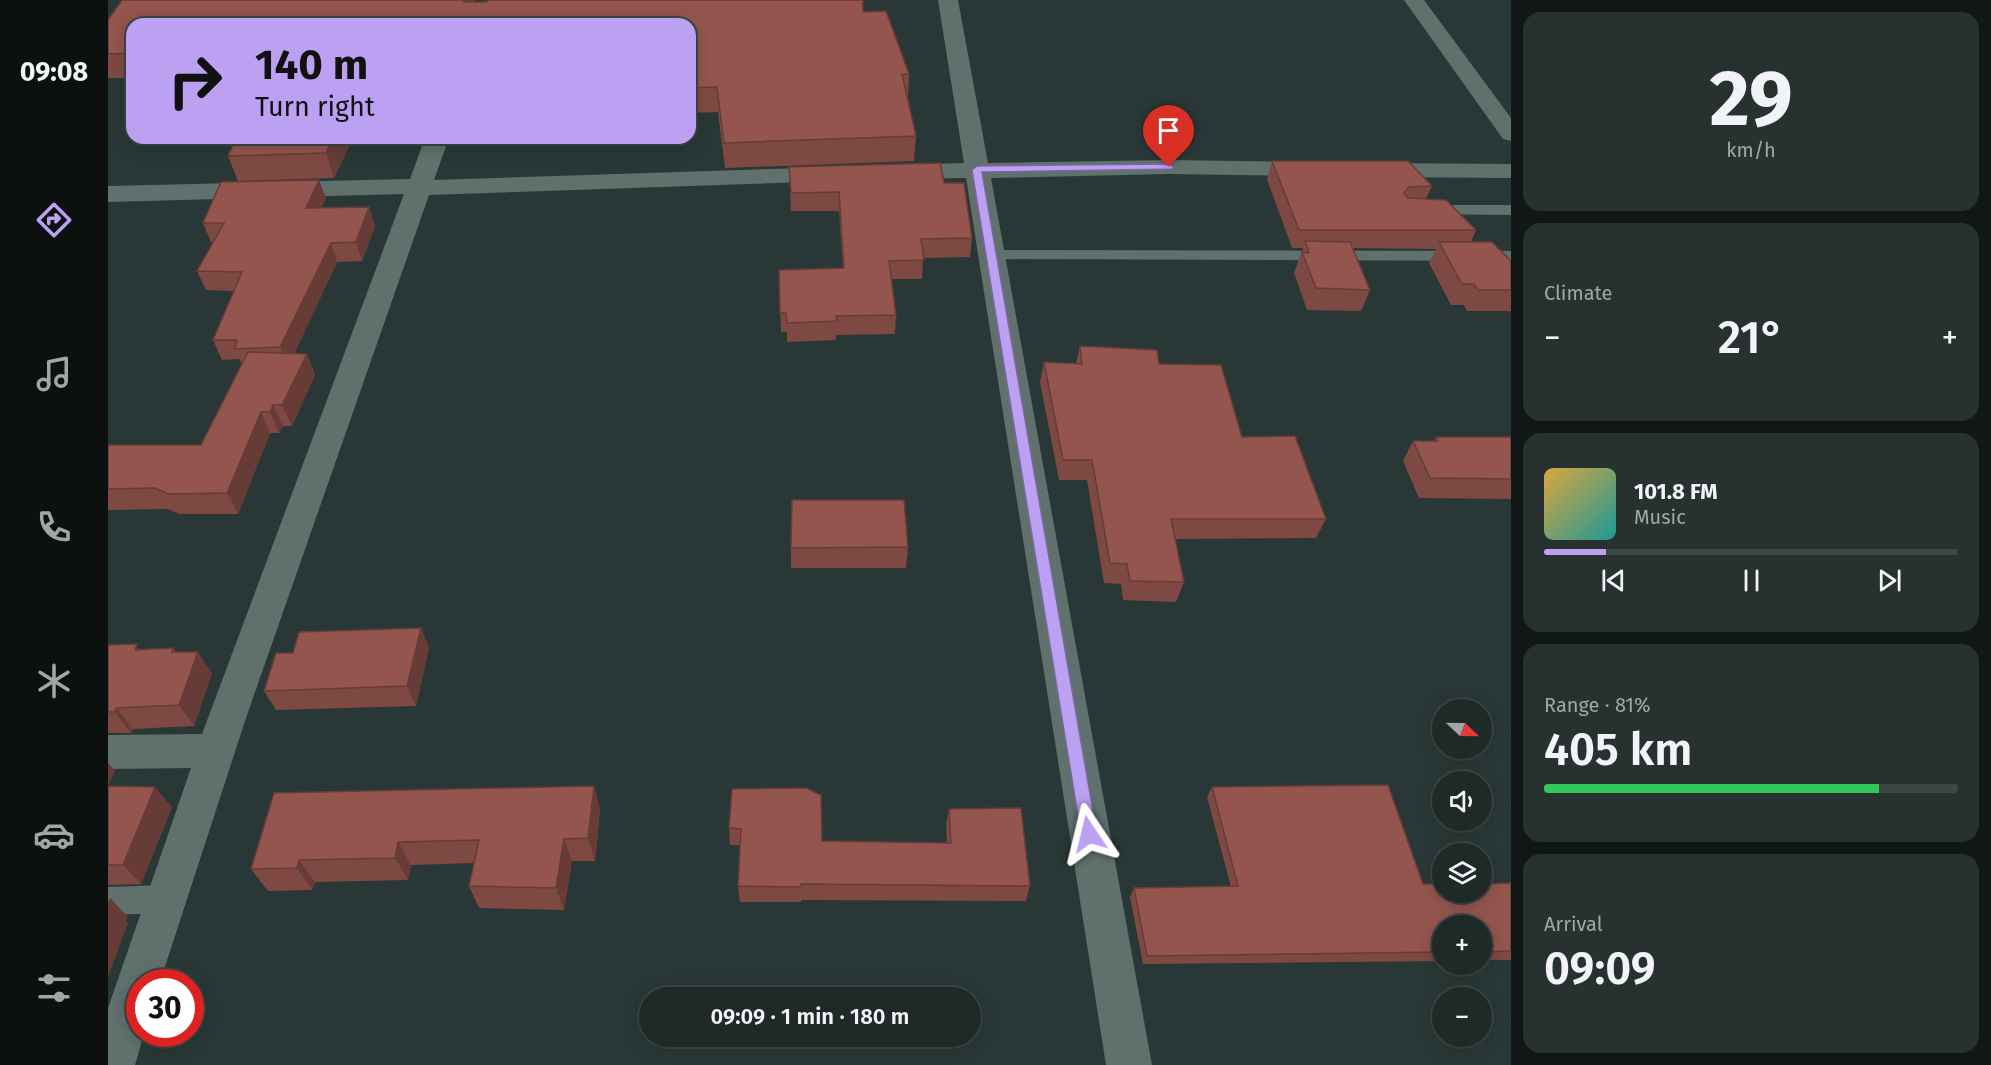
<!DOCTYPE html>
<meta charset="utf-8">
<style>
:root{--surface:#1f2a28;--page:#273230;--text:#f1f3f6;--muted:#a1a7a8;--line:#3c4645;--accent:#bca0f2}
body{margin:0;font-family:"Fira Sans",sans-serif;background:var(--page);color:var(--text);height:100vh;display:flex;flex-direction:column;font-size:22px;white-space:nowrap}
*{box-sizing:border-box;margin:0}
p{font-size:20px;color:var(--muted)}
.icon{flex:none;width:33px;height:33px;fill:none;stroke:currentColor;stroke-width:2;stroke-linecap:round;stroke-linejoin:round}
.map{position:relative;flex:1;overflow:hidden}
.sheet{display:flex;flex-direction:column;gap:12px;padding:12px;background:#111716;width:480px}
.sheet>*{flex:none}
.hud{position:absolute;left:18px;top:18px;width:570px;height:126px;border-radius:18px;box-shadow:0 3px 15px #0003,0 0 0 2px var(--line);background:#bca0f2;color:#111;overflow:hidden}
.needle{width:39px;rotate:112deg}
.controls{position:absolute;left:1324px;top:699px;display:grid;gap:12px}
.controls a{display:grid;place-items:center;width:60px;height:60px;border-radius:50%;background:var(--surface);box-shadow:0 3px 15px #0003,0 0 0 2px var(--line);font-size:30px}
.speed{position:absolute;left:18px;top:969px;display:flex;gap:12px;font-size:30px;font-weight:700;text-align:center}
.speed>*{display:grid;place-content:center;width:78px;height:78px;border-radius:50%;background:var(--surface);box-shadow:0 3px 15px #0003,0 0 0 2px var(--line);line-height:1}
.speed .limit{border:9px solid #d22;background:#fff;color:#111}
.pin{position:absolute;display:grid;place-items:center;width:51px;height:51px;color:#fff;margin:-62px -26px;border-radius:50% 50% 50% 0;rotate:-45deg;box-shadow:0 0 6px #0007}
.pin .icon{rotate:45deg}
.me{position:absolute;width:66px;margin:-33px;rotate:350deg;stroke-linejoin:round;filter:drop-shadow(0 0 4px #0008)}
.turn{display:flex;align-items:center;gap:21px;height:126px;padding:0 30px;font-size:27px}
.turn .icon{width:78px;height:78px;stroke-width:2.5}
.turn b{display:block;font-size:42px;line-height:51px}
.big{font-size:45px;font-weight:600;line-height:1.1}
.sheet .tile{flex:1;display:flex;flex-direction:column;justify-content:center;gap:9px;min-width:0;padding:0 21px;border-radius:18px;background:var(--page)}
.sheet .dial{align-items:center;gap:0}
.dial b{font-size:78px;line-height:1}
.song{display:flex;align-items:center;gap:18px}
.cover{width:72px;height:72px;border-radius:9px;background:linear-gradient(135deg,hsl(40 70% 55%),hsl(180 70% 35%))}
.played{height:6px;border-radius:3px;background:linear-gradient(90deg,var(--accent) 15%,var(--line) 15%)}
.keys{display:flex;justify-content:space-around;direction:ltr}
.heat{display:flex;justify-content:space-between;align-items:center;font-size:33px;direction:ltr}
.charge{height:9px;border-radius:4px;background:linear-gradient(90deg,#34c759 81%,var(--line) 0)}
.trip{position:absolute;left:531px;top:987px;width:342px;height:60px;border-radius:30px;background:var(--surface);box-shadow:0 3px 15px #0003,0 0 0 2px var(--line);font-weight:600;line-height:60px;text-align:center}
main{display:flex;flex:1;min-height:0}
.tabs{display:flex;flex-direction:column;width:108px;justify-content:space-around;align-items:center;background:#0c1110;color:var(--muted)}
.tabs .icon{width:42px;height:42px}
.tabs .current{color:var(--accent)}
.tabs b{font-size:27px;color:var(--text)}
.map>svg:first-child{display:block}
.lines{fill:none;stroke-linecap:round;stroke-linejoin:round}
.service{fill:#5f706d;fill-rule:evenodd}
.minor{fill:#5f706d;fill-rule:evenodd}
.wall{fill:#7e4943}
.shaded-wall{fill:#673c37}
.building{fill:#93554e;stroke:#673c37;stroke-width:1.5}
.route{fill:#bca0f2;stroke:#7a689d;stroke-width:1.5}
</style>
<main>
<nav class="tabs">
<b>09:08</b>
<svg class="icon current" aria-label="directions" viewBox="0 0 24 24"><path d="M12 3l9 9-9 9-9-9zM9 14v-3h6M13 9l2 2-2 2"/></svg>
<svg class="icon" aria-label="music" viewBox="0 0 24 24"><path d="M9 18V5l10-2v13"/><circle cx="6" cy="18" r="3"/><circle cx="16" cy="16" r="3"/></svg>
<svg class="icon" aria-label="phone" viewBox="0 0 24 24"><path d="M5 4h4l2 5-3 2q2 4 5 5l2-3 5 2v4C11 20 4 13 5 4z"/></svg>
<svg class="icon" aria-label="climate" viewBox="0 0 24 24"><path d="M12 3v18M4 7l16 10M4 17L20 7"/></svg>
<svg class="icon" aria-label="car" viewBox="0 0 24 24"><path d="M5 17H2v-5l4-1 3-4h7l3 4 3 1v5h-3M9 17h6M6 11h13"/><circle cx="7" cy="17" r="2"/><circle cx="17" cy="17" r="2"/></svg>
<svg class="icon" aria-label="filters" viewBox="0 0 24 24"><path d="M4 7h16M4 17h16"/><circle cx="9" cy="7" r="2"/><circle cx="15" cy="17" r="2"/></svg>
</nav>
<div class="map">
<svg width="1403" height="1065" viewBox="0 0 1403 1065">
<rect width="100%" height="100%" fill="#293836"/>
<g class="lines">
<!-- service -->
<path class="service" d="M 1320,205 L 1403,205 L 1403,215 L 1314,214 L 1311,210 L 1314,206 Z
M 882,250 L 1403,251 L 1403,261 L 876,259 L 873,255 L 876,251 Z
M 56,885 L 66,889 L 70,899 L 66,909 L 56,913 L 0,915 L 0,887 Z"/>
<!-- minor -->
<path class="minor" d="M 830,0 L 850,0 L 880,163 L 1061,160 L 1206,162 L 1215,164 L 1218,169 L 1215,174 L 1206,176 L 1061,174 L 883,178 L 1044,1065 L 998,1065 L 858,178 L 790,179 L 781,177 L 778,172 L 781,167 L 790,165 L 856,163 Z
M 1296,0 L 1316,0 L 1403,118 L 1403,141 L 1395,139 Z
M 317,138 L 341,138 L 326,180 L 726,167 L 735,169 L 738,174 L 735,179 L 726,181 L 321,195 L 139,715 L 52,982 L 32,982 L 32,1034 L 36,1034 L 27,1065 L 0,1065 L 0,1008 L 83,768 L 0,769 L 0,735 L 94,734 L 296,194 L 0,202 L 0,186 L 302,179 Z
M 1264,163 L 1403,164 L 1403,178 L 1264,177 L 1255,175 L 1252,170 L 1255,165 Z"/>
</g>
<!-- wall -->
<path class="wall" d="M 14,0 L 366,0 L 365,2 L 755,12 L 801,74 L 800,98 L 808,136 L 806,161 L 617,168 L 610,112 L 582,113 L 582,24 L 24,24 L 24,78 L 0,78 L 0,20 Z
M 245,138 L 226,178 L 130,181 L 120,156 Z
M 1164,161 L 1324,186 L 1318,199 L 1368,230 L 1363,242 L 1403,261 L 1403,311 L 1359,311 L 1356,305 L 1343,305 L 1321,263 L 1328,249 L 1245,248 L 1262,290 L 1253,311 L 1199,310 L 1186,273 L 1195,248 L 1184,248 L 1159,179 Z
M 681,167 L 836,183 L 864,238 L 862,257 L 815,258 L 814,279 L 784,279 L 788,315 L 787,334 L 728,335 L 728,340 L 679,342 L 679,332 L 673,332 L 671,270 L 735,268 L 731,211 L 683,211 Z
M 218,198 L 213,208 L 261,207 L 267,226 L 254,261 L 229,262 L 186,354 L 199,354 L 207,375 L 184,426 L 175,426 L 171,433 L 162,433 L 130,514 L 72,514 L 59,509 L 0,510 L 0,445 L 93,445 L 134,364 L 131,359 L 114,360 L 105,340 L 126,291 L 98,290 L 89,271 L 105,242 L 103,242 L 95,223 Z
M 972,346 L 1051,364 L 1134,437 L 1218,519 L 1208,538 L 1067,539 L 1076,582 L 1068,602 L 1015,600 L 1013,584 L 996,583 L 979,480 L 951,480 L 932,382 L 936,362 L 968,364 Z
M 1328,437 L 1403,437 L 1403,499 L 1311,498 L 1295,461 L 1305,441 L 1326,441 Z
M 800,547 L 798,568 L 683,568 L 683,548 Z
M 313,628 L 321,648 L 308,706 L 168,710 L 156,691 Z
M 0,645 L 33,649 L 65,648 L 68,652 L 104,673 L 86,726 L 25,729 L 23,733 L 0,733 Z
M 0,786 L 64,807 L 33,884 L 0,885 Z
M 486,786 L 492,810 L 487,861 L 464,861 L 456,910 L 371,908 L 361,886 L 366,863 L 303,865 L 300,880 L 207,882 L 204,890 L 160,891 L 143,869 Z
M 1104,787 L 1315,884 L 1403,883 L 1403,960 L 1374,960 L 1374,926 L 1335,926 L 1335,961 L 1035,964 L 1022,897 L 1026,888 L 1123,887 L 1099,797 Z
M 624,789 L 714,841 L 839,843 L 838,825 L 841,809 L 922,886 L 918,901 L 693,900 L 693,902 L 632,902 L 630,886 L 632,845 L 622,845 L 621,828 Z"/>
<!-- shaded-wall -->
<path class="shaded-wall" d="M 354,0 L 366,0 L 359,23 Z
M 225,138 L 245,138 L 226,178 L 218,153 Z
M 211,180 L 218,198 L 205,227 L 198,208 Z
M 261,207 L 267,226 L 254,261 L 248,242 Z
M 223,243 L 229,262 L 180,367 L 172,347 Z
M 199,354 L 207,375 L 184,426 L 174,405 Z
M 165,405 L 175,426 L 171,433 L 162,412 Z
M 153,412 L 162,433 L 130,514 L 119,493 Z
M 313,628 L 321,648 L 308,706 L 299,686 Z
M 90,652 L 104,673 L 86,726 L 71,705 Z
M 8,708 L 25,729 L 23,733 L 7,712 Z
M 0,763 L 7,771 L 0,786 Z
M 486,786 L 492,810 L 487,861 L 480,838 Z
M 47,787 L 64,807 L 33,884 L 15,865 Z
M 456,839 L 464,861 L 456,910 L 448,888 Z
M 290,842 L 303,865 L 300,880 L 287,858 Z
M 191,860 L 207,882 L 204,890 L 189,868 Z
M 2,898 L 20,917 L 18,921 L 20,923 L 0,977 L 0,902 Z"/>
<!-- building -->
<path class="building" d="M 14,0 L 354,0 L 356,2 L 379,2 L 380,0 L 755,0 L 755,12 L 778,11 L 801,74 L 794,74 L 808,136 L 616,143 L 609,87 L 582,88 L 582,24 L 24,24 L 24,53 L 0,54 L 0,20 Z
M 128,138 L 225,138 L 218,153 L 120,156 Z
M 1164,161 L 1300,161 L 1324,186 L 1301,187 L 1296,193 L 1300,198 L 1338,200 L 1368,230 L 1191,230 Z
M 832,163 L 836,183 L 856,183 L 864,238 L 813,239 L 816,260 L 781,261 L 788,315 L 728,316 L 729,321 L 679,323 L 678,313 L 672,313 L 671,270 L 736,268 L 731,192 L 683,193 L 681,167 Z
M 211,180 L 198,208 L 261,207 L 248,242 L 223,243 L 172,347 L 127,349 L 129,340 L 105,340 L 134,272 L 89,271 L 116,223 L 95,223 L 113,182 Z
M 1197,241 L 1242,242 L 1262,290 L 1208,288 L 1194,252 L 1201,253 Z
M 1331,242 L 1384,242 L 1403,261 L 1403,290 L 1370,290 L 1366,284 L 1354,284 Z
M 972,346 L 1049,350 L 1051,364 L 1113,365 L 1134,437 L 1187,436 L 1218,519 L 1063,519 L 1076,582 L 1022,581 L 1019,564 L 1002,563 L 984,460 L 955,460 L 936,362 L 974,364 Z
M 140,352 L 199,354 L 174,405 L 165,405 L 162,412 L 153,412 L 119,493 L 60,494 L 47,488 L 0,489 L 0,445 L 93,445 Z
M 1328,437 L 1403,437 L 1403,479 L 1322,478 L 1305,441 L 1330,441 Z
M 684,500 L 796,500 L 800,547 L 683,548 Z
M 313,628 L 299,686 L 156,691 L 168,653 L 185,653 L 191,632 Z
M 29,644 L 27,650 L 65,648 L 64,652 L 90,652 L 71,705 L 8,708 L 7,712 L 0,712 L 0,645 Z
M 1280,785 L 1315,884 L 1335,884 L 1335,892 L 1374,892 L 1374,884 L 1403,883 L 1403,951 L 1374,952 L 1374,926 L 1335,926 L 1335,952 L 1039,956 L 1026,888 L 1130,886 L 1104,787 Z
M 0,786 L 47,787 L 15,865 L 0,865 Z
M 486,786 L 480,838 L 456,839 L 448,888 L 361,886 L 371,840 L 290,842 L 287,858 L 191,860 L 189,868 L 143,869 L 166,793 Z
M 698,788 L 713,795 L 714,841 L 843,843 L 841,809 L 913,808 L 922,886 L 693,884 L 692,887 L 630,886 L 633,829 L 621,828 L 624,789 Z"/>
<!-- route -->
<path class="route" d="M 1061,164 L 1066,167 L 1064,169 L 874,172 L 989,834 L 987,839 L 981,841 L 975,839 L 973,834 L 864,170 L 869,166 Z"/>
</svg>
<div class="controls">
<a><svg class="needle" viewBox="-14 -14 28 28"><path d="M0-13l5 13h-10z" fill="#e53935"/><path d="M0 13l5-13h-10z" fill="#a1a7a8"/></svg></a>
<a><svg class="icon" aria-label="sound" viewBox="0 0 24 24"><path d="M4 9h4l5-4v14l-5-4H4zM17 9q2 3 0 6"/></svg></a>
<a><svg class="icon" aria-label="layers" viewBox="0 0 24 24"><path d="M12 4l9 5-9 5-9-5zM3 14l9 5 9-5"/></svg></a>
<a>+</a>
<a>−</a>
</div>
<div class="speed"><div class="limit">30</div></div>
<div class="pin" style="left:1061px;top:167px;background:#d93025"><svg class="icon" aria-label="arrive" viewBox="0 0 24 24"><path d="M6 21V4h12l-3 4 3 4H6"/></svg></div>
<svg class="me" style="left:981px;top:834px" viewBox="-20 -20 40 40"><path d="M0-17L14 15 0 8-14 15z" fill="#bca0f2" stroke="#fff" stroke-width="4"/></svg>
<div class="trip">09:09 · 1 min · 180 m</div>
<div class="hud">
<div class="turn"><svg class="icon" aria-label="right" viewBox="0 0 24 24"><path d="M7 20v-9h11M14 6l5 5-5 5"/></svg><div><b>140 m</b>Turn right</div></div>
</div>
</div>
<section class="sheet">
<div class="tile dial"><b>29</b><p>km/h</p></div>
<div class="tile"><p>Climate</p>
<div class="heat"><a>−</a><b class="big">21°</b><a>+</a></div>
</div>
<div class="tile">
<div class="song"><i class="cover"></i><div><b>101.8 FM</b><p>Music</p></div></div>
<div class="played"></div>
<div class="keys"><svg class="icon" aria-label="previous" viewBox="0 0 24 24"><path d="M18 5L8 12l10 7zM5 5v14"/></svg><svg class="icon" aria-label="pause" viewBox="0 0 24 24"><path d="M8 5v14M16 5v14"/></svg><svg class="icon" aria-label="next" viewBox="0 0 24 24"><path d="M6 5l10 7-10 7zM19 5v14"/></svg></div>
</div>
<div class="tile"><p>Range · 81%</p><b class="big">405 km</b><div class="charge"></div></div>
<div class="tile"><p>Arrival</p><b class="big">09:09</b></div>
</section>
</main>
